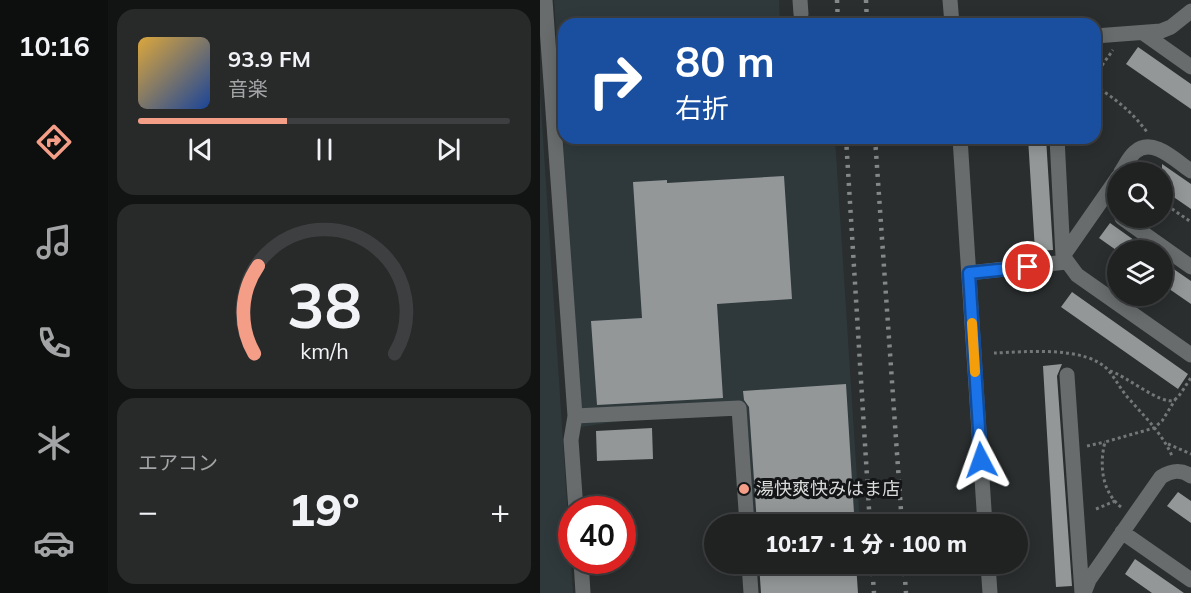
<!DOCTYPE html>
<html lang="ja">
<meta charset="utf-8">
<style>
:root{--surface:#202222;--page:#282a2a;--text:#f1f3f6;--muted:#a2a4a5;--line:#3d3f40;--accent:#f49e88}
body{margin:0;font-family:Mulish,"Noto Sans JP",sans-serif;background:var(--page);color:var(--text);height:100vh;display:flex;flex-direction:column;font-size:22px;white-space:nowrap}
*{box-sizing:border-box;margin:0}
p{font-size:20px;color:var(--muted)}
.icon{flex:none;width:33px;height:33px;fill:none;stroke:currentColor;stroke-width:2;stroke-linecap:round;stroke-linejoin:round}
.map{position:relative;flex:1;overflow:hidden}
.drawer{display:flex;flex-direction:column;gap:9px;padding:9px;background:#121313;width:432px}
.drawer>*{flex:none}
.banner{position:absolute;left:18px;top:18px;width:543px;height:126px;border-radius:18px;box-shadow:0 3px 15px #0003,0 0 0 2px var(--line);background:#1a4fa0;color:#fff;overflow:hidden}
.fabs{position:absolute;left:567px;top:162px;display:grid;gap:12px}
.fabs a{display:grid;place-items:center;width:66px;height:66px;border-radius:50%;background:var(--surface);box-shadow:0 3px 15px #0003,0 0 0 2px var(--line);font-size:30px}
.speed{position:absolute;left:18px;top:496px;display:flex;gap:12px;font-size:30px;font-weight:700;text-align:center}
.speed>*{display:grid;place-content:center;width:78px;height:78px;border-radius:50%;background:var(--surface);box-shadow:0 3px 15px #0003,0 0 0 2px var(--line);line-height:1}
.speed .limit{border:9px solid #d22;background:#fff;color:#111}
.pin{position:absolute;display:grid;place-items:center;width:51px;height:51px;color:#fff;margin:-26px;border:3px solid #fff;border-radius:50%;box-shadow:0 2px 6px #0007}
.me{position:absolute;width:66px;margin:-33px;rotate:356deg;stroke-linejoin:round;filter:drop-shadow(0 0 4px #0008)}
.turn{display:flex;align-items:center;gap:21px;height:126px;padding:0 18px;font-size:27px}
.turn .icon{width:78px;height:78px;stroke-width:2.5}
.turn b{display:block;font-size:42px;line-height:51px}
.big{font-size:45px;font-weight:800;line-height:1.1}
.drawer .card{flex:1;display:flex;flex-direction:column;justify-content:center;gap:9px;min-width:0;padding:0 21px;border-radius:18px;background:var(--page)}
.drawer .dial{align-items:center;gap:0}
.dial svg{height:156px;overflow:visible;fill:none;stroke:var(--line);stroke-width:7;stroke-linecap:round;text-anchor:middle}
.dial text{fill:var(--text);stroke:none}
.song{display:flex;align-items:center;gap:18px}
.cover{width:72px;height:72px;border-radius:9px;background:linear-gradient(135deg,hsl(40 70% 55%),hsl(220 70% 35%))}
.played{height:6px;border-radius:3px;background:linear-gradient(90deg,var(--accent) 40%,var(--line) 40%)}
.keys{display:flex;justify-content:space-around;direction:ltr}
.heat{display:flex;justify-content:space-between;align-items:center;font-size:33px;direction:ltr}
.trip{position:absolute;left:164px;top:514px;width:324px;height:60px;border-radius:30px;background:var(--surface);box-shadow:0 3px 15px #0003,0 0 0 2px var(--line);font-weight:800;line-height:60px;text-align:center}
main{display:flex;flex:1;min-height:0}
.tab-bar{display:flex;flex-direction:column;width:108px;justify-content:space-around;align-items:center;background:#0d0e0e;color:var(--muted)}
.tab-bar .icon{width:42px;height:42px}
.tab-bar .on{color:var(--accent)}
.tab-bar b{font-size:27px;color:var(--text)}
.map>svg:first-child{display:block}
.built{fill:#2f393b}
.building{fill:#939798}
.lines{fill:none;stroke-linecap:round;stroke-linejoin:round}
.path{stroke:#747777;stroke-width:3;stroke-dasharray:3 3;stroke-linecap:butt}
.minor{stroke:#686c6d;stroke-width:15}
.rail{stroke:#858888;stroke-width:4.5;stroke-dasharray:3 6;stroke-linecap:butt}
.route-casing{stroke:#114b97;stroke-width:15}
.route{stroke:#1a73e8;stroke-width:10}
.slow{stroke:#f59e0b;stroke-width:10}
.poi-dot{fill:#f49e88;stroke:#141516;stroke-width:2}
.labels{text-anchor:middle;stroke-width:6;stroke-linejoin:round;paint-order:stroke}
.poi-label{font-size:18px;fill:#dbdddd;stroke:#141516;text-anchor:start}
</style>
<main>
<nav class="tab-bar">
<b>10:16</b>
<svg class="icon on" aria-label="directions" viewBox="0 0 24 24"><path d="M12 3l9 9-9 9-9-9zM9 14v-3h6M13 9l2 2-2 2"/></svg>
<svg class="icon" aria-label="music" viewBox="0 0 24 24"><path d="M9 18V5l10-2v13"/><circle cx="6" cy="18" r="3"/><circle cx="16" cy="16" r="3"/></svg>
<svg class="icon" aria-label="phone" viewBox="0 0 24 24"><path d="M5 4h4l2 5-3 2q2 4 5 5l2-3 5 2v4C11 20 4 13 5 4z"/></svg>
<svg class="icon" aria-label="climate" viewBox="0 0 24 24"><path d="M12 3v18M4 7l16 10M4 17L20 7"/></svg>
<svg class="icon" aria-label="car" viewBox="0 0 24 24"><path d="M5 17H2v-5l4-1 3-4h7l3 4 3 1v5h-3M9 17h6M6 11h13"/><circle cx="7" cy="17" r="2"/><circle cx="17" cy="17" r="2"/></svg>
</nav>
<section class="drawer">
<div class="card">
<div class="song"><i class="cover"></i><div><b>93.9 FM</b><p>音楽</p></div></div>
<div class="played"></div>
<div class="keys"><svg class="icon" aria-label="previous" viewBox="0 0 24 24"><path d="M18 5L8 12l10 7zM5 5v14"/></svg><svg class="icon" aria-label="pause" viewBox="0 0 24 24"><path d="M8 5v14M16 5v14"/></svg><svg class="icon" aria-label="next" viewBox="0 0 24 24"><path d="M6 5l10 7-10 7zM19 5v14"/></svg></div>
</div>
<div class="card dial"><svg viewBox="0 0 100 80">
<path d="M14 69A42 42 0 1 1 86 69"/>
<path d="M14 69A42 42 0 0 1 16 24" stroke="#f49e88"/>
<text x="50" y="56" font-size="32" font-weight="700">38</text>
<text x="50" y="72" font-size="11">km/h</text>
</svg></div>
<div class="card"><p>エアコン</p>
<div class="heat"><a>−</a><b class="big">19°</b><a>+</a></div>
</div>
</section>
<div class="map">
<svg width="651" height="593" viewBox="0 0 651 593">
<rect width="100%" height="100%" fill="#2a2e2e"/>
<!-- built -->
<path class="built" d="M 14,0 L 239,0 L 240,24 L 24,24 L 24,138 L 295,138 L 320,525 L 210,525 L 204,402 L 41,427 Z
M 0,93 L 33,593 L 0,593 Z"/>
<!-- building -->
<path class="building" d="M 598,47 L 651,84 L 651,109 L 586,64 Z
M 488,138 L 506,138 L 513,250 L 495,251 Z
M 622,164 L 651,184 L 651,209 L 622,189 Z
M 244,176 L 252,299 L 177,304 L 183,398 L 57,405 L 51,321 L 102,318 L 93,182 L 127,180 L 127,183 Z
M 570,223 L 608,250 L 576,250 L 559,238 Z
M 622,261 L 651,281 L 651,304 L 622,284 Z
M 532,292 L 648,374 L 638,389 L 521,307 Z
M 522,364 L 517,376 L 532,586 L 516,587 L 503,366 Z
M 306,384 L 314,513 L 281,515 L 282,520 L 217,524 L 209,407 L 204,400 L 203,391 Z
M 112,428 L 113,459 L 57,461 L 56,431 Z
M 638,492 L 651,501 L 651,523 L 627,506 Z
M 595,559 L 644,593 L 612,593 L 585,574 Z
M 219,564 L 316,564 L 318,593 L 221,593 Z"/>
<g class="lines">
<!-- path -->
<path class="path" d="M 555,75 L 573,50
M 555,86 C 575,98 593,113 607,132
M 622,202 L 651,222
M 454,353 C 485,352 547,345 569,371 C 577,381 582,392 591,401 C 606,418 623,435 632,456
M 570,371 C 585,375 622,406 634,400 C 640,397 646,384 651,378
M 628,444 L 651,454
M 547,446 L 565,442
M 581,507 C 562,492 559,465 565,442 L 614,428 L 622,421 L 635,400
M 556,509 L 575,501"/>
<!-- minor -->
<path class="minor" d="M 5,0 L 35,416 L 31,440 L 36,510
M 260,0 L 261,14
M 410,0 L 412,24
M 603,33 L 651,67
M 555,36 L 621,31 L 631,27 L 651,11
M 420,138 L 445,525
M 517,138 L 523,256 L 537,275 L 651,355
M 581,172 C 585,166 589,157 595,152 C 613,136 637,162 651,171
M 582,218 L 651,267
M 523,256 L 578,177
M 429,273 L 526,262
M 527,375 L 542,593
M 35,416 L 199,408 L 207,525
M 582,532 L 651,580
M 41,561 L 43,593
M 209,564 L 211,593
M 448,564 L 450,593
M 544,593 L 549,580 L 621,477 C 632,470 641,469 651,476"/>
<!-- rail -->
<path class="rail" d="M 297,0 L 298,24
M 326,0 L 327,24
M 306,138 L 330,525
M 335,138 L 362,525
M 332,564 L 334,593
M 364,564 L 366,593"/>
</g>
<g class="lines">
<defs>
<path id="route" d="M 441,460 L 429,273 L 488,267"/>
</defs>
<!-- route casing -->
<use href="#route" class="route-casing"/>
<!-- route -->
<use href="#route" class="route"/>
<!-- slow -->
<path class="slow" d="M 432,323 L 435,372"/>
</g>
<!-- markers -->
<circle class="poi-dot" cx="204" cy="489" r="6"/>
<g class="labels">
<!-- poi labels -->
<g class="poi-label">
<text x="216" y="495">湯快爽快みはま店</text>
</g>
</g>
</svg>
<div class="fabs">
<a><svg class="icon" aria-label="search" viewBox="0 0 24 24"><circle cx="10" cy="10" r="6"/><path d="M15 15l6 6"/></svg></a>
<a><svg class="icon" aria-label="layers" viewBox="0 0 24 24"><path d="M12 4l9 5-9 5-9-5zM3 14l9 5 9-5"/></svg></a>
</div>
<div class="speed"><div class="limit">40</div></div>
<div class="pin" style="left:488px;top:267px;background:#d93025"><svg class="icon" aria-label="arrive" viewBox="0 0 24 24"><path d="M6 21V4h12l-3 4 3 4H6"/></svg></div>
<svg class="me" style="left:441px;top:460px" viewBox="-20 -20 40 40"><path d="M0-17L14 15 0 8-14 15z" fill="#1a73e8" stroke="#fff" stroke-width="4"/></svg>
<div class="trip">10:17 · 1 分 · 100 m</div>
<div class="banner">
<div class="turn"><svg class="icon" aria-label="right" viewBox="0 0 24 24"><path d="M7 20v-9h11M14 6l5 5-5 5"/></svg><div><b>80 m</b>右折</div></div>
</div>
</div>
</main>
